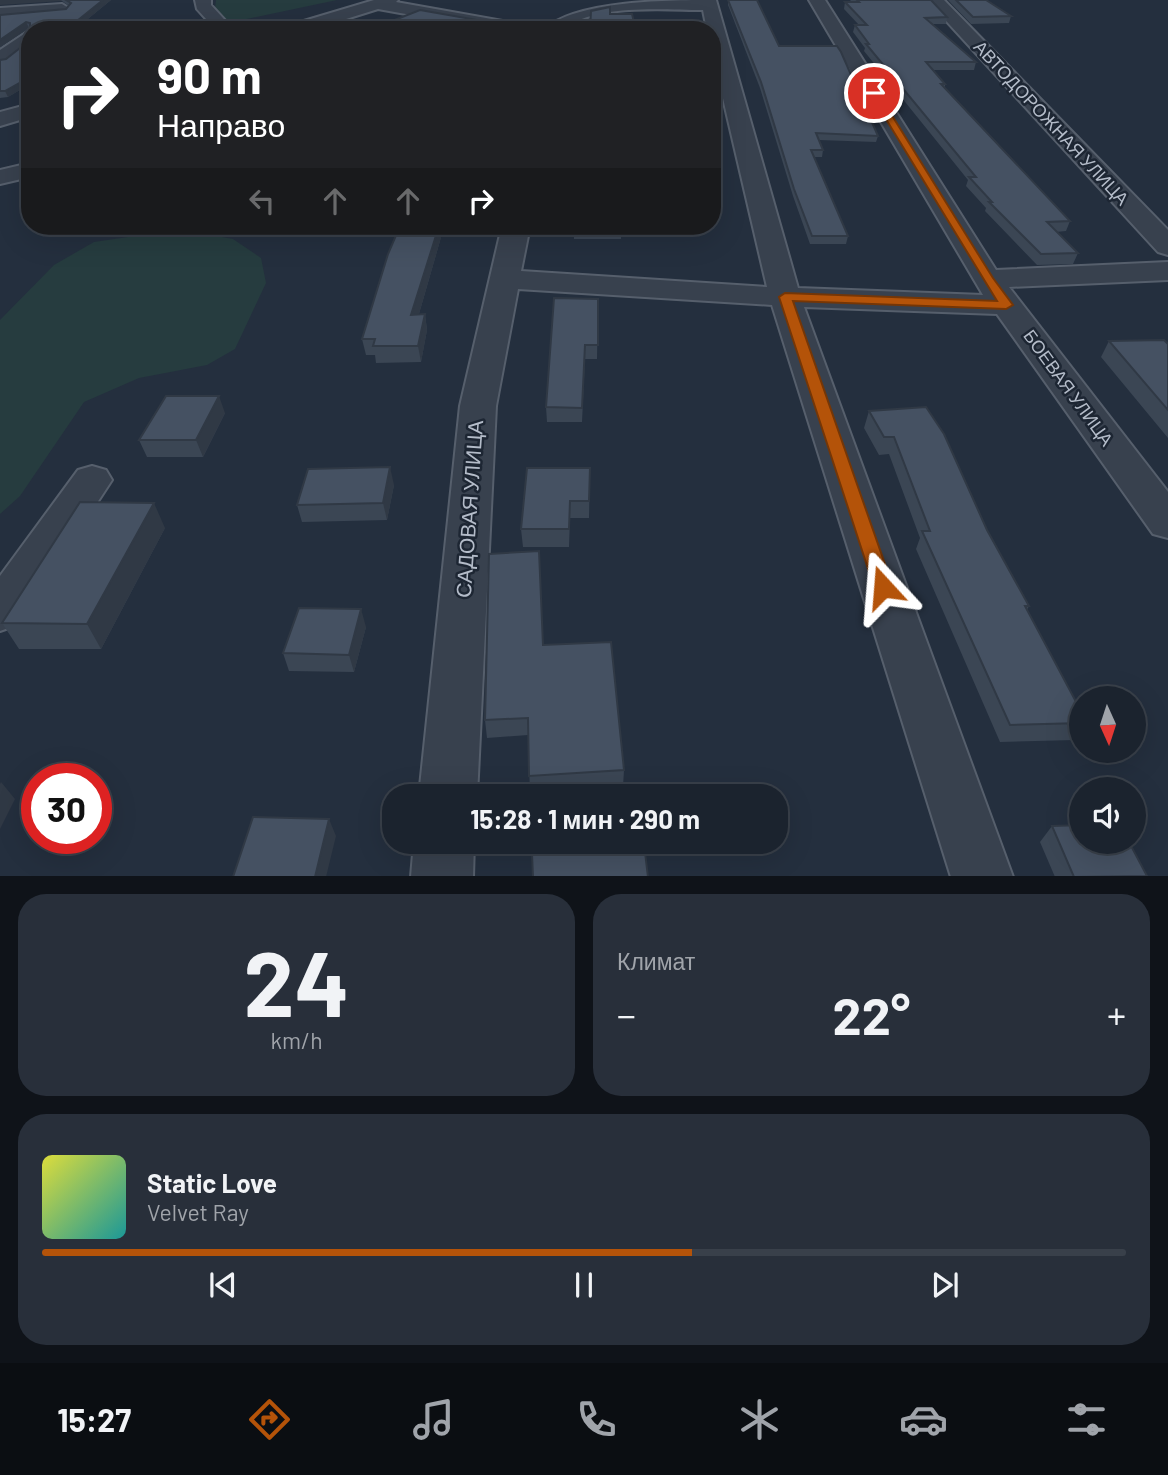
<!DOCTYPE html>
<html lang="ru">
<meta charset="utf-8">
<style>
:root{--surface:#1b232e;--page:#282f3a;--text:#f1f3f6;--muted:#a0a4aa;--line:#39404a;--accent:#b45309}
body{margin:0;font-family:Barlow,sans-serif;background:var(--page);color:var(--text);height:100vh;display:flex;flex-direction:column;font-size:26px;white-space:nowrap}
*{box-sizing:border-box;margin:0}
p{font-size:23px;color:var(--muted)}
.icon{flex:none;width:38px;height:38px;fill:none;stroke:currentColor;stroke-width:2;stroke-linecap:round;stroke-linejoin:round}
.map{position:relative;height:876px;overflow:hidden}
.details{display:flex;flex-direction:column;gap:18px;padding:18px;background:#0f1319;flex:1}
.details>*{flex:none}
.guide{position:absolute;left:21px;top:21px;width:700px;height:214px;border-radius:28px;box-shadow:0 7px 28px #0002,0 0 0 2px var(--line);background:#202124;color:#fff;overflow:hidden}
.needle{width:46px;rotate:177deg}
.buttons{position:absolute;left:1069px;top:686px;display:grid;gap:14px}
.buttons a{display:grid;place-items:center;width:77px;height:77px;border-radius:50%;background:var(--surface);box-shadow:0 7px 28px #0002,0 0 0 2px var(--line);font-size:35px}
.speed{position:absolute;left:21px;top:763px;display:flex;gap:14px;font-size:35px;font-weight:700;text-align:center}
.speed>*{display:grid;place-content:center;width:91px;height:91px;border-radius:50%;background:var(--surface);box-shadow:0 7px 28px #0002,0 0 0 2px var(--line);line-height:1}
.speed .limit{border:10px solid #d22;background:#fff;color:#111}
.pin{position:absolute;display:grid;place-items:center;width:60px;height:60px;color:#fff;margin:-30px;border:4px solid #fff;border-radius:50%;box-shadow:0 2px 7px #0007}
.me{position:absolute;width:77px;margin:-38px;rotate:341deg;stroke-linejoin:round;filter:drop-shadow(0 0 5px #0008)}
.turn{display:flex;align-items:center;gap:24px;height:147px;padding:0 21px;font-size:32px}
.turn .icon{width:91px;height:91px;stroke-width:2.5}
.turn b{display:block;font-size:49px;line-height:60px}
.lanes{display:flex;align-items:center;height:66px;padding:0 21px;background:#0003;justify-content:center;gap:35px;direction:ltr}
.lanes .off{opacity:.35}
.big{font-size:52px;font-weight:700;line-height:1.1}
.details .card{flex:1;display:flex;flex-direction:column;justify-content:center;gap:10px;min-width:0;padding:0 24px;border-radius:28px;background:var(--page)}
.details .dial{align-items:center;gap:0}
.dial b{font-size:91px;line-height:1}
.song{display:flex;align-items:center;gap:21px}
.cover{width:84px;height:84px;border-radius:10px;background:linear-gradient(135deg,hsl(60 70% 55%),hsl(180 70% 35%))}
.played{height:7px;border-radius:4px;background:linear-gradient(90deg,var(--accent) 60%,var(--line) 60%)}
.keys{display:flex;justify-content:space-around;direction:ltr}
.heat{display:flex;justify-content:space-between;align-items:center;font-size:38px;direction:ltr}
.details .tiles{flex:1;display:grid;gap:18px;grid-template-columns:1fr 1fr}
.card:last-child{grid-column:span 2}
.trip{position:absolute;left:382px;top:784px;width:406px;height:70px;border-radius:28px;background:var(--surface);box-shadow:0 7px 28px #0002,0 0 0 2px var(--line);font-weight:700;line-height:70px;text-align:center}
.dock{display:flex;height:112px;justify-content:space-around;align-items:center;background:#0b0e12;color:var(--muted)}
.dock .icon{width:49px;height:49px}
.dock .active{color:var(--accent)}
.dock b{font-size:32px;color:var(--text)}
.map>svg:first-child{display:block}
.green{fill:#263c3f}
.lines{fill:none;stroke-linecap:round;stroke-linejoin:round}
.minor-casing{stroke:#565f6c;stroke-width:4}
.minor{fill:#38414e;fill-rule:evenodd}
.wall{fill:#3b4654}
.shaded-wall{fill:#303945}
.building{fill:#455162;stroke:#303945;stroke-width:2}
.route{fill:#b45309;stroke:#753606;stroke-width:2}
.labels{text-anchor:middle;stroke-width:5;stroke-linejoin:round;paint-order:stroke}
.far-street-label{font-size:18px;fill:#b4bcc9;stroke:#1d2633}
.street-label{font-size:21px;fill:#b4bcc9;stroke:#1d2633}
</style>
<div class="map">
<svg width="1168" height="877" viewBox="0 0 1168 877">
<rect width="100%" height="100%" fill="#242f3e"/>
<!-- green -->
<path class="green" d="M 216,0 L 337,0 L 213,26 Z
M 148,234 L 211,235 L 233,239 L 261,258 L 266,283 L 235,349 L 207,365 L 139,378 L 84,402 L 20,496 L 0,514 L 0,320 L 54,265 L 94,242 Z"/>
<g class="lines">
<defs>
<path id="minor" d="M 195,0 L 211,0 L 211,5 L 234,30 L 216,30 L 197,9 Z
M 374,0 L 398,0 L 396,2 L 525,25 L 533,30 L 495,30 L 378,9 L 311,30 L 285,30 L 287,26 Z
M 716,0 L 798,288 L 983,295 L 809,0 L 825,0 L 996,270 L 1168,262 L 1168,280 L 1009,287 L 1168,492 L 1168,538 L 1153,534 L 997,314 L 804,307 L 1013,877 L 951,877 L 772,305 L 518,289 L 496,406 L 477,796 L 419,796 L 460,406 L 502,226 L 530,226 L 521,271 L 767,287 L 712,51 L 712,30 L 707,30 L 703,10 C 663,10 594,3 563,30 L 544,30 C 574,0 672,0 716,0 Z
M 927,0 L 944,0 L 1168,230 L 1168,255 L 1158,252 Z
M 62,4 L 70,9 L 68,12 L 0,18 L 0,8 Z
M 30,30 L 30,44 L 7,63 L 0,65 L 0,50 Z
M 30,104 L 30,117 L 0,126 L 0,112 Z
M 30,163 L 30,177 L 0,184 L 0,170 Z
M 92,466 L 106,470 L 112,480 L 17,625 L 0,631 L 0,576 L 78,470 Z
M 414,842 L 474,842 L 473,877 L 411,877 Z"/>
</defs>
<!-- minor casing -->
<use href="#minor" class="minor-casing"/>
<!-- minor -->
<use href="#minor" class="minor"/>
</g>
<!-- wall -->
<path class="wall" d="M 0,0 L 111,0 L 78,27 L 29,28 L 0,47 L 0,15 L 66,9 L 69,6 L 62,1 Z
M 728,0 L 878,136 L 876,142 L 819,140 L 823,150 L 822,157 L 814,157 L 848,236 L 846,244 L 810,244 L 793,196 L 760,88 L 728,5 Z
M 850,0 L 931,0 L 947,17 L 946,24 L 933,24 L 976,62 L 974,70 L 933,70 L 945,84 L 945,88 L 1070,221 L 1066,231 L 1056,232 L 1078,253 L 1073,264 L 1037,265 L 985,211 L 986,208 L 966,186 L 968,180 L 864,51 L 865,48 L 853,32 L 855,25 L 859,25 L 844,9 L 845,2 L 852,2 Z
M 948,0 L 986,0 L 1011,16 L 1009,23 L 971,24 Z
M 30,30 L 30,84 L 8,97 L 0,98 L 0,60 L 6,59 L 30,40 Z
M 574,226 L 621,226 L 621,239 L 574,239 Z
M 444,227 L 419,314 L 425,314 L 427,330 L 421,362 L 376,363 L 375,355 L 366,355 L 362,339 Z
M 598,299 L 597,359 L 585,359 L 582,422 L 547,422 L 546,407 Z
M 1109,341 L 1168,344 L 1168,438 L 1101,357 Z
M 869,411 L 987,530 L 1029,606 L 1027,610 L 1082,713 L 1082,731 L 1075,740 L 1000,742 L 916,549 L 920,538 L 889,454 L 879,455 L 864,428 Z
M 225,413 L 203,457 L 147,457 L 139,440 Z
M 590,468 L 589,518 L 570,518 L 569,547 L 523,547 L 521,529 Z
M 394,485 L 387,520 L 302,522 L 297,505 Z
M 165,528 L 101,649 L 19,649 L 2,623 Z
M 366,627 L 354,672 L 289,671 L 283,653 Z
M 543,645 L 624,770 L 623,787 L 530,793 L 528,735 L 487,738 L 485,720 Z
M 1052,826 L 1147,877 L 1055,877 L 1040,842 Z"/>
<!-- shaded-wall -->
<path class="shaded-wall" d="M 0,0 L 61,0 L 62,1 L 0,5 Z
M 103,0 L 111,0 L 78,27 L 79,30 L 72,30 L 72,25 Z
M 26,22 L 29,28 L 0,47 L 0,40 Z
M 30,77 L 30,84 L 8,97 L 5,91 Z
M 439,226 L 444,226 L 444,227 L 414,331 L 411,315 Z
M 425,314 L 427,330 L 421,362 L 418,346 Z
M 219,396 L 225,413 L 203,457 L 196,440 Z
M 390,467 L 394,485 L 387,520 L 383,503 Z
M 154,503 L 165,528 L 101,649 L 87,624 Z
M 361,609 L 366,627 L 354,672 L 349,655 Z
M 1,782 L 15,799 L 0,829 L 0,784 Z
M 329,819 L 336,836 L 326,877 L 315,877 Z"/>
<!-- building -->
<path class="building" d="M 66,0 L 103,0 L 72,25 L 78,25 L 72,30 L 30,30 L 30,23 L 26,22 L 0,40 L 0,15 L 66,9 L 71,3 Z
M 728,0 L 757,0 L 779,46 L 837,46 L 841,52 L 878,136 L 816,133 L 823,150 L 811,150 L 848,236 L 812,236 L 794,189 L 761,82 Z
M 857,0 L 931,0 L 947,17 L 925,18 L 976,62 L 926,62 L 945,84 L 941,84 L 1070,221 L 1047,222 L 1078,253 L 1041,254 L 989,202 L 992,202 L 969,177 L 976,177 L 866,44 L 869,44 L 855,25 L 867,25 L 845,2 L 859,2 Z
M 956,0 L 986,0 L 1011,16 L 973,17 Z
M 610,7 L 610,14 L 632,14 L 636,30 L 590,30 L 591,11 Z
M 420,10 L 494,23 L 522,23 L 521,30 L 369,30 Z
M 30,31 L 30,77 L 5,91 L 0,91 L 0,60 L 6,59 L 30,40 Z
M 400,226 L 439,226 L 411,315 L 425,314 L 418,346 L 373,346 L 375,339 L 362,339 L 388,254 Z
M 574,226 L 621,226 L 621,228 L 574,228 Z
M 554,298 L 598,299 L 598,345 L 585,345 L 582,408 L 546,407 Z
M 1164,340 L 1168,344 L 1168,410 L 1109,341 Z
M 166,396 L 219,396 L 196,440 L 139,440 Z
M 926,407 L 944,434 L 987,530 L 1029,606 L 1025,606 L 1082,713 L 1082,723 L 1010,725 L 922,531 L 930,531 L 894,437 L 884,437 L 869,411 Z
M 390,467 L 383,503 L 297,505 L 308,469 Z
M 527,468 L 590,468 L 589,501 L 570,501 L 569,529 L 521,529 Z
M 80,502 L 154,503 L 87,624 L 2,623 Z
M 539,551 L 543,645 L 611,642 L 624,770 L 529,776 L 528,718 L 485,720 L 489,554 Z
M 299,608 L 361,609 L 349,655 L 283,653 Z
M 253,817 L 329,819 L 315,877 L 233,877 Z
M 1082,825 L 1082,842 L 1129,842 L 1147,876 L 1074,877 L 1052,826 Z
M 644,844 L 648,877 L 533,877 L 532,854 Z"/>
<!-- route -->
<path class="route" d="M 874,91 L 878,93 L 993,278 L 1013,305 L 1006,309 L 793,301 L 893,587 L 890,592 L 883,594 L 877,592 L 874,587 L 779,297 L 785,293 L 997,301 L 870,93 Z"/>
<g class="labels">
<!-- far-street labels -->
<g class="far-street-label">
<text transform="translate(1051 123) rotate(47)" y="6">АВТОДОРОЖНАЯ УЛИЦА</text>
<text transform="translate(1068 388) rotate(54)" y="6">БОЕВАЯ УЛИЦА</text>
</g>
<!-- street labels -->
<g class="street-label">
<text transform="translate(470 509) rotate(-86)" y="7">САДОВАЯ УЛИЦА</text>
</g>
</g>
</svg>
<div class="buttons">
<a><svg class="needle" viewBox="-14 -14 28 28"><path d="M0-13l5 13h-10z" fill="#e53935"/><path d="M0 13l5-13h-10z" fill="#a0a4aa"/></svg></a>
<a><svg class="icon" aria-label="sound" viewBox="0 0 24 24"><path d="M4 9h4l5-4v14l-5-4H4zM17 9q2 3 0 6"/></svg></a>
</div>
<div class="speed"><div class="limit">30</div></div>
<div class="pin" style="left:874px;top:93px;background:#d93025"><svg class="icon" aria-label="arrive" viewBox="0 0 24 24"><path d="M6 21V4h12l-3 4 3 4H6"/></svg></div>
<svg class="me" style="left:883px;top:587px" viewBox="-20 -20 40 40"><path d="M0-17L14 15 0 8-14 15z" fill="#b45309" stroke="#fff" stroke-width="4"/></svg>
<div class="trip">15:28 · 1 мин · 290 m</div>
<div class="guide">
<div class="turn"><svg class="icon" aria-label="right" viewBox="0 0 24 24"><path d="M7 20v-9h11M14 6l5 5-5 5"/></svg><div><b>90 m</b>Направо</div></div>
<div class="lanes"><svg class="icon off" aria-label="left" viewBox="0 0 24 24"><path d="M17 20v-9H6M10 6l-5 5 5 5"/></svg><svg class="icon off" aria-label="ahead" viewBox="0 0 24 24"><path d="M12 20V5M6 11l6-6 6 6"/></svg><svg class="icon off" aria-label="ahead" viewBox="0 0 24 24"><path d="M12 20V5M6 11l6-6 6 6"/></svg><svg class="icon" aria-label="right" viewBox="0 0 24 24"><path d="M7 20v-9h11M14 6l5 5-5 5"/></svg></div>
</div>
</div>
<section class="details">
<div class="tiles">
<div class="card dial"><b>24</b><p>km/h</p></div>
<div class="card"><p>Климат</p>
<div class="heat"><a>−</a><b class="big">22°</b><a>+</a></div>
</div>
<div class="card">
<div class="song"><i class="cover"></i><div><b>Static Love</b><p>Velvet Ray</p></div></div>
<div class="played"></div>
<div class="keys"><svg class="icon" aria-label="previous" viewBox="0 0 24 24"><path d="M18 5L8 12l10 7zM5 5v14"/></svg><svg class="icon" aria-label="pause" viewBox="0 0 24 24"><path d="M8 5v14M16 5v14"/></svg><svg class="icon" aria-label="next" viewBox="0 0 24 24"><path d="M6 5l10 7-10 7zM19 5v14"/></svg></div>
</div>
</div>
</section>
<nav class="dock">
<b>15:27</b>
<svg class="icon active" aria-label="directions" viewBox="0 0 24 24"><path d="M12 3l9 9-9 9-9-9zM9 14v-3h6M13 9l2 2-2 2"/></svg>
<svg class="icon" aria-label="music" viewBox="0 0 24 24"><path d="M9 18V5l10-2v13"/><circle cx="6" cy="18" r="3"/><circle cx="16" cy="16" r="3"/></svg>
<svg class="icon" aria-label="phone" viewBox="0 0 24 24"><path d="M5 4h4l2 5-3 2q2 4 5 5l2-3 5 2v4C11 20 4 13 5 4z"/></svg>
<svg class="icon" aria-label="climate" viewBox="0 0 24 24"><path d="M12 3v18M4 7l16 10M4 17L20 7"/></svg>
<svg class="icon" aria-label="car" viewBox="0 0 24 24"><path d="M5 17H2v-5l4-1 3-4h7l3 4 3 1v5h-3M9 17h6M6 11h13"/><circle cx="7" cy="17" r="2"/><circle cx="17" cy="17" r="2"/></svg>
<svg class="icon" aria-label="filters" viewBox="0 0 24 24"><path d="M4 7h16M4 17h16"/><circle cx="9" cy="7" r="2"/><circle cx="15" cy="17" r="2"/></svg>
</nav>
